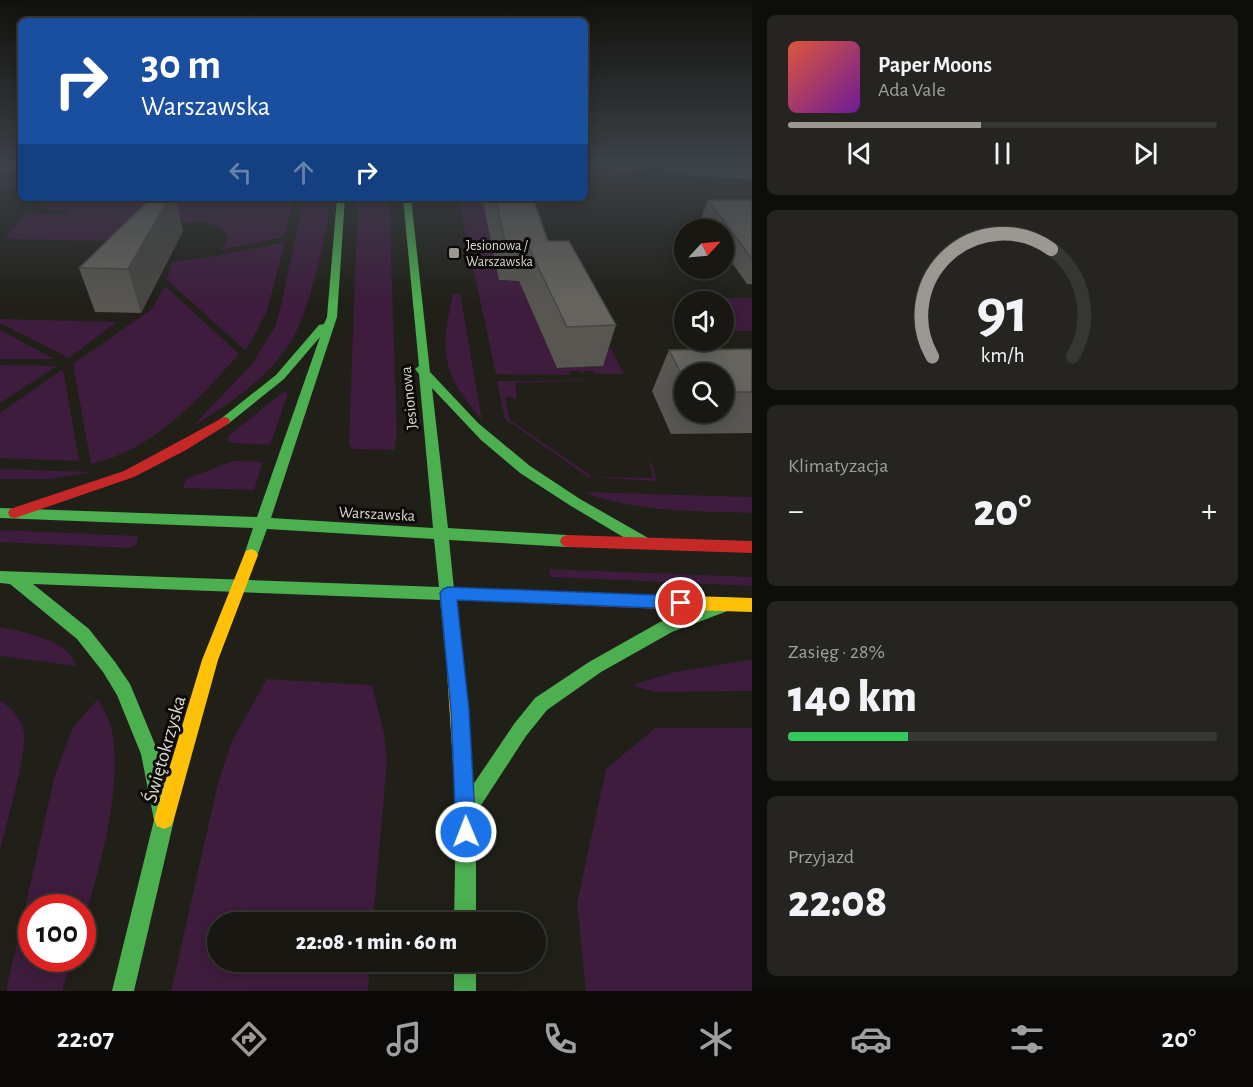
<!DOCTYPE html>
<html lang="pl">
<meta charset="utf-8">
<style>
:root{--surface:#181712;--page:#252420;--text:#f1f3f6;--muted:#9f9f9f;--line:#363632;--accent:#9a9890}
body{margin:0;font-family:"Alegreya Sans",sans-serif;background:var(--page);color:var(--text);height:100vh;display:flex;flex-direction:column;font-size:22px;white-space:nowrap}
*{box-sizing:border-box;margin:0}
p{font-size:20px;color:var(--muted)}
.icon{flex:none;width:33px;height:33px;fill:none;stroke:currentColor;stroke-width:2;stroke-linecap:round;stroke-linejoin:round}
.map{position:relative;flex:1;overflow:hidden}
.panel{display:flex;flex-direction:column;gap:15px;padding:15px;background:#0d0d0a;width:501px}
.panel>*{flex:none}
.top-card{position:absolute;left:18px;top:18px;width:570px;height:183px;border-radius:9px;box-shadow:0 3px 15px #0003,0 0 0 2px var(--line);background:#1a4fa0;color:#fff;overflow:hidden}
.needle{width:39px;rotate:64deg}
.buttons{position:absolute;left:674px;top:219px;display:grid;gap:12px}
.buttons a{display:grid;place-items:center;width:60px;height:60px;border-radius:50%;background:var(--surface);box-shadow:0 3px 15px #0003,0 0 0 2px var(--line);font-size:30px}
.speed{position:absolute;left:18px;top:894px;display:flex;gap:12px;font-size:30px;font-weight:700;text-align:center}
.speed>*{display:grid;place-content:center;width:78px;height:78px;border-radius:50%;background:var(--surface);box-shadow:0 3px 15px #0003,0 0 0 2px var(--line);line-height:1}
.speed .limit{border:9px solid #d22;background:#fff;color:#111}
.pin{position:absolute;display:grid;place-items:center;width:51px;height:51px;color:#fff;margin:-26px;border:3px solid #fff;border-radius:50%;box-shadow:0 2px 6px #0007}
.me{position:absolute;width:66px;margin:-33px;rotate:359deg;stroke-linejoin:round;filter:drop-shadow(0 0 4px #0008)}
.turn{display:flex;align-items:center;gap:21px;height:126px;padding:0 24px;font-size:27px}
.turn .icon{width:78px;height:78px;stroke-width:2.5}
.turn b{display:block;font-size:42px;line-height:51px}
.lanes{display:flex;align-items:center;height:57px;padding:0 24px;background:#0003;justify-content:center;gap:30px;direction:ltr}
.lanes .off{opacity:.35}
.big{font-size:45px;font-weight:800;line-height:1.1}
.panel .card{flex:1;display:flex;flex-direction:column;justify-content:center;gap:9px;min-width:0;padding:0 21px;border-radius:9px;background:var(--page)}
.panel .dial{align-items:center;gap:0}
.dial svg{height:156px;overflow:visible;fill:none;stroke:var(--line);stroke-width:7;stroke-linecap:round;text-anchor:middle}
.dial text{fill:var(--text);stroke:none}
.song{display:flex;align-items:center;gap:18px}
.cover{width:72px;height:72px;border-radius:9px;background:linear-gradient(135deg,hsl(10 70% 55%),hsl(280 70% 35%))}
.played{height:6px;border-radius:3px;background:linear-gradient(90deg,var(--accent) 45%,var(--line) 45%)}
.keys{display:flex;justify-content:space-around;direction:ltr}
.heat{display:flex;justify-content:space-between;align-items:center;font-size:33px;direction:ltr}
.charge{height:9px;border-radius:4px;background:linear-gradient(90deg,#34c759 28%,var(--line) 0)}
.trip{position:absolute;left:207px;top:912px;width:339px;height:60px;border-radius:30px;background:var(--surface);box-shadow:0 3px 15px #0003,0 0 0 2px var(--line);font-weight:800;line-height:60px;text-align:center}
.tab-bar{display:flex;height:96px;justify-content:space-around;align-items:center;background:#0a0907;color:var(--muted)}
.tab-bar .icon{width:42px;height:42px}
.tab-bar .on{color:var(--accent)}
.tab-bar b{font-size:27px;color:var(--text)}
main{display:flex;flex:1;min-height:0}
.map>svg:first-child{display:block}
.green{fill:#3d1c3d}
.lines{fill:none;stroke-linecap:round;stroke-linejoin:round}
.street{fill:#524f45;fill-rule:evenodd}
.fast{fill:#4caf50;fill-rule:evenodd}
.slow{fill:#ffc107;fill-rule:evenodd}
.jam{fill:#c62828;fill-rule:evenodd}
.wall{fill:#585651;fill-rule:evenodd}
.shaded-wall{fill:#474642}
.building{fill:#66645e;stroke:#474642;stroke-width:1.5}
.route{fill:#1a73e8;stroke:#114b97;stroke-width:1.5}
.poi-dot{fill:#9a9890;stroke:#0c0a06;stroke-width:2}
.labels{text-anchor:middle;stroke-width:6;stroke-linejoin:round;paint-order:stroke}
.far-poi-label{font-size:14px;fill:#dcd9d1;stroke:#0c0a06;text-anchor:start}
.street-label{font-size:16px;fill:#dcd9d1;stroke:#0c0a06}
.near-street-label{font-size:20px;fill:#dcd9d1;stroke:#0c0a06}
</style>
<main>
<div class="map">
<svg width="752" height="991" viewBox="0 0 752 991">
<rect width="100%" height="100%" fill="#201f18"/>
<!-- green -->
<path class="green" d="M 585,165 L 646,165 L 648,169 L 639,172 L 585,176 Z
M 6,169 L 21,169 L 21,186 L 0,191 L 0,175 Z
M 48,198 L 147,198 L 137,218 L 131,241 L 4,239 L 26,214 L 66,215 L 69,210 L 45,209 Z
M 172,198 L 294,198 L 284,237 L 221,250 L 228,238 L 222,227 L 203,221 L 172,223 Z
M 304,198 L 331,198 C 325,238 311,310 290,343 C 271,375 225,408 193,426 L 251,365 L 274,329 L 280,310 Z
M 358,198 L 389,198 L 397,435 L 394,450 L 351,449 L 349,441 Z
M 458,198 L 482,198 L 499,280 L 519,281 L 557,368 L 603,366 L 595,349 L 611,349 L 624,374 L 594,374 L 593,371 L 583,371 L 584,374 L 579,371 L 570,371 L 570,375 L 496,374 Z
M 285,242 L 267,311 L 246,351 L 167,280 L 172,262 L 205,258 Z
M 165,286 L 239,354 C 198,400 154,450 91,464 L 73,364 L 152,309 Z
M 460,293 L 482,420 C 442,373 439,354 453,294 Z
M 705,298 L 752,298 L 752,331 L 725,331 L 723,327 L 723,302 L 707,301 Z
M 0,319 L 117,322 L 69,358 L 0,323 Z
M 0,330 L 54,359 L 0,359 Z
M 0,365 L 57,366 L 0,403 Z
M 63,369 L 79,461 L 0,458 L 0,413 Z
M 605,380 L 515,383 L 517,398 L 505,397 L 510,420 L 593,477 L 653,478 L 648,459 L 653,467 L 656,479 L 655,481 L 588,477 L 505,419 L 497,381 Z
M 285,391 L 288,394 L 270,445 L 233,443 L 227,440 L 229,435 Z
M 233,461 L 263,462 L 254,490 L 183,488 L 186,479 Z
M 0,469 L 94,472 L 50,479 L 0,479 Z
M 583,492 L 752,497 L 752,513 C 695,511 638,513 583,492 Z
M 0,530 L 138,536 L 137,543 L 131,548 L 0,542 Z
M 549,569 L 752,577 L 752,586 L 551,577 Z
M 0,627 C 22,631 71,641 76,666 L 0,656 Z
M 752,659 L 752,691 L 655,692 L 632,685 L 671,673 Z
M 267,679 L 372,685 L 384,733 L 387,761 L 373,922 L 218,922 L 218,962 L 370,962 L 368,991 L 171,991 L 218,783 L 231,743 Z
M 98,699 C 102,707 108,716 110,724 C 126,778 99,872 83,924 L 82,908 L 32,908 L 32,958 L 72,959 L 62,991 L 6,991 L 55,775 L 73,727 Z
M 0,700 C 11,708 21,717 24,732 C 27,754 6,825 0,850 Z
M 655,728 L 752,728 L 752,991 L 586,991 L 577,903 L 606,769 Z"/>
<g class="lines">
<!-- street -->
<path class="street" d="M 0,165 L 21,165 L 21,172 L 0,171 Z
M 663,165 L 752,169 L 752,179 L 693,176 L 665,169 Z"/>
<!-- fast -->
<path class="fast" d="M 337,198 L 345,198 L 337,317 L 271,518 L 433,528 L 419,374 L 415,369 L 419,366 L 403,198 L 411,198 L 430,372 L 478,423 L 530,466 L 580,499 L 650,539 L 652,543 L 650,547 L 640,547 L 571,506 L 520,473 L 481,440 L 432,388 L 448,528 L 567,535 L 572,537 L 574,541 L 572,545 L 567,547 L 449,540 L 454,589 L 459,594 L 455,599 L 463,671 L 461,676 L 455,679 L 449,676 L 447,671 L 440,600 L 33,584 L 89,629 L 115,662 L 130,684 L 159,754 L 174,820 L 134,991 L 112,991 L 154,820 L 141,754 L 117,695 L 103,672 L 77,639 L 10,584 L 0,583 L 0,571 L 439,587 L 434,539 L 267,529 L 256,559 L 251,561 L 246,559 L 244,555 L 253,528 L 0,518 L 0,508 L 257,517 L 320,337 L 284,379 L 228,424 L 220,424 L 218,421 L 276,375 L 319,325 L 324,324 L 327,317 Z
M 728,597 L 733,599 L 736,604 L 733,609 L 672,632 L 601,672 L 547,710 L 526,736 L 476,813 L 476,922 L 454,922 L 456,810 L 514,724 L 535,698 L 589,662 L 660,622 Z
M 454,962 L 476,962 L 476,991 L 454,991 Z"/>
<!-- slow -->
<path class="slow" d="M 251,549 L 256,551 L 258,555 L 218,660 L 174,819 L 171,826 L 164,829 L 157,826 L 154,819 L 202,660 L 244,555 L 246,551 Z
M 661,595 L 752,598 L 752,612 L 661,609 L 656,607 L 653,602 L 656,597 Z
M 455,663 L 461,666 L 463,671 L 476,810 L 473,817 L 466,820 L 459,817 L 456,810 L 447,671 L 449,666 Z"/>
<!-- jam -->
<path class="jam" d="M 224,417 L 228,418 L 230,421 L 228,424 L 186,450 L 134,477 L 15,518 L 10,517 L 8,513 L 10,509 L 124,471 Z
M 567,535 L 752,541 L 752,553 L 567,547 L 562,545 L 560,541 L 562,537 Z
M 451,588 L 661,595 L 666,597 L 669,602 L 666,607 L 661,609 L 451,600 L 446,599 L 443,594 L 446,589 Z"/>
</g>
<!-- wall -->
<path class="wall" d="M 151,198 L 175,198 L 183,231 L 141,313 L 95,312 L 79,268 Z
M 482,198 L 533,198 L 548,241 L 616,325 L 603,366 L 557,368 L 519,281 L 499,280 Z
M 708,200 L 752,200 L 752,284 L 747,284 L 723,250 L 723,230 L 708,230 L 701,219 Z
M 752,349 L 752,433 L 671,434 L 652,391 L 669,350 ZM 684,374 L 723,374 L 723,412 L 684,412 Z"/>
<!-- shaded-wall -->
<path class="shaded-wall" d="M 169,198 L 175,198 L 183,231 L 141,313 L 128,269 Z"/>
<!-- building -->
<path class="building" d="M 151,198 L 169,198 L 128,269 L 79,268 Z
M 495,198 L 533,198 L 548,241 L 569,241 L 616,325 L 567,327 L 526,242 L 505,241 Z
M 708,200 L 752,200 L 752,259 Z
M 752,349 L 752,392 L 723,392 L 723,374 L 684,374 L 684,379 L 669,350 Z"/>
<!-- sky -->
<linearGradient id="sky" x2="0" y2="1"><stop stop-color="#12110d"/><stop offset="0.54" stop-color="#3c4248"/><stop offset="1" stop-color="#3c4248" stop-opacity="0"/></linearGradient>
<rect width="752" height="304" fill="url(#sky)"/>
<!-- route -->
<path class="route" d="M 448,587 L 681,596 L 686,598 L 689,603 L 686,607 L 681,609 L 457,600 L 469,710 L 476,832 L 473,839 L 466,842 L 459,839 L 456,832 L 451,710 L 440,593 L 443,589 Z"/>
<!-- markers -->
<rect class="poi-dot" x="448" y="247" width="12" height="12" rx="3"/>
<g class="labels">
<!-- far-poi labels -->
<g class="far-poi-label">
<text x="466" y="250">Jesionowa /<tspan x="466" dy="16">Warszawska</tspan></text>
</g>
<!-- street labels -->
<g class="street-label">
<text transform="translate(408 398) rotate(-96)" y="6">Jesionowa</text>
<text transform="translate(377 513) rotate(3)" y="6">Warszawska</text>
</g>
<!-- near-street labels -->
<g class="near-street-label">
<text transform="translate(164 749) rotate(-74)" y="7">Świętokrzyska</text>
</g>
</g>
</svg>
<div class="buttons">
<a><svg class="needle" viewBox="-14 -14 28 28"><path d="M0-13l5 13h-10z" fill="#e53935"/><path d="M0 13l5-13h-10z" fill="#9f9f9f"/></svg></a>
<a><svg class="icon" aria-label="sound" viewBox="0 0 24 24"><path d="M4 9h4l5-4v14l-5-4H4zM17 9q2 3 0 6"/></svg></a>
<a><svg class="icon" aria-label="search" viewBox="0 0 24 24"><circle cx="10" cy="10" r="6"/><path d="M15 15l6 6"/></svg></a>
</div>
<div class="speed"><div class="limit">100</div></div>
<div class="pin" style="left:681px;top:603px;background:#d93025"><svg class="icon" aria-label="arrive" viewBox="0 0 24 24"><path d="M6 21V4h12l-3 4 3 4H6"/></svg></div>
<svg class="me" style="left:466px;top:832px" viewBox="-20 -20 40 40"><circle r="17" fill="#1a73e8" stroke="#fff" stroke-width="3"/><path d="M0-11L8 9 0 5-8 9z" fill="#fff"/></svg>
<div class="trip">22:08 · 1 min · 60 m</div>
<div class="top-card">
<div class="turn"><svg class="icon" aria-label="right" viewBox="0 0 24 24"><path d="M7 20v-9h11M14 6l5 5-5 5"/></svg><div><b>30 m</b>Warszawska</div></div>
<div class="lanes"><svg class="icon off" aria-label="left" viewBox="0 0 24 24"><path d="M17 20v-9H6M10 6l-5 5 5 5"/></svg><svg class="icon off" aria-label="ahead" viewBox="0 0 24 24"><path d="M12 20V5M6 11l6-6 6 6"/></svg><svg class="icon" aria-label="right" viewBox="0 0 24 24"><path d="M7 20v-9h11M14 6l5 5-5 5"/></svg></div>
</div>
</div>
<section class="panel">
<div class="card">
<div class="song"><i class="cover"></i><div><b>Paper Moons</b><p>Ada Vale</p></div></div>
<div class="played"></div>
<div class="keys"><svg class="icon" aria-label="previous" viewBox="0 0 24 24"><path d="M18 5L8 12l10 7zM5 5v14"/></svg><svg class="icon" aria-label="pause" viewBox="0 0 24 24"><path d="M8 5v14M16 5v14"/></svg><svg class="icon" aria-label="next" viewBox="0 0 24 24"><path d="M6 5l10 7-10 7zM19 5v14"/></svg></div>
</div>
<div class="card dial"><svg viewBox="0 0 100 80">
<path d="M14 69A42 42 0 1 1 86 69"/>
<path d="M14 69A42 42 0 0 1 75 14" stroke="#9a9890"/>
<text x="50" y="56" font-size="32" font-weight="700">91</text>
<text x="50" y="72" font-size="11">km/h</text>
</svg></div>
<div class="card"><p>Klimatyzacja</p>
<div class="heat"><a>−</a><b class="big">20°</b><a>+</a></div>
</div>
<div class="card"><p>Zasięg · 28%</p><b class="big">140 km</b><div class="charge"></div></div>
<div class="card"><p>Przyjazd</p><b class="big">22:08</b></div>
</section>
</main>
<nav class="tab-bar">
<b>22:07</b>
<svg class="icon on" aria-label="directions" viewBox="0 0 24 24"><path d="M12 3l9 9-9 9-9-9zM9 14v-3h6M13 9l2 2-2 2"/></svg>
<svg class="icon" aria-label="music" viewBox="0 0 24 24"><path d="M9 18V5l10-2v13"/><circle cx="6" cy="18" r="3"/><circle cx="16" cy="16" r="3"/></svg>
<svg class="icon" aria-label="phone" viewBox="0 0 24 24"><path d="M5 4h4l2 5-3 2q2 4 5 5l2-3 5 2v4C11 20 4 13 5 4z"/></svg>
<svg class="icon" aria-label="climate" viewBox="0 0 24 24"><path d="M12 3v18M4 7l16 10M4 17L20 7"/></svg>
<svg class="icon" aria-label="car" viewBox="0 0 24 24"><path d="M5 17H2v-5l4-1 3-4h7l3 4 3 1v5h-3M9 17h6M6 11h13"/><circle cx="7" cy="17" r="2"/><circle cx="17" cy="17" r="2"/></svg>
<svg class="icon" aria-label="filters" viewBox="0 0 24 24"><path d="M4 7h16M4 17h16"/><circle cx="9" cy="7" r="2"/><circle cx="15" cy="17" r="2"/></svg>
<b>20°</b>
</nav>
